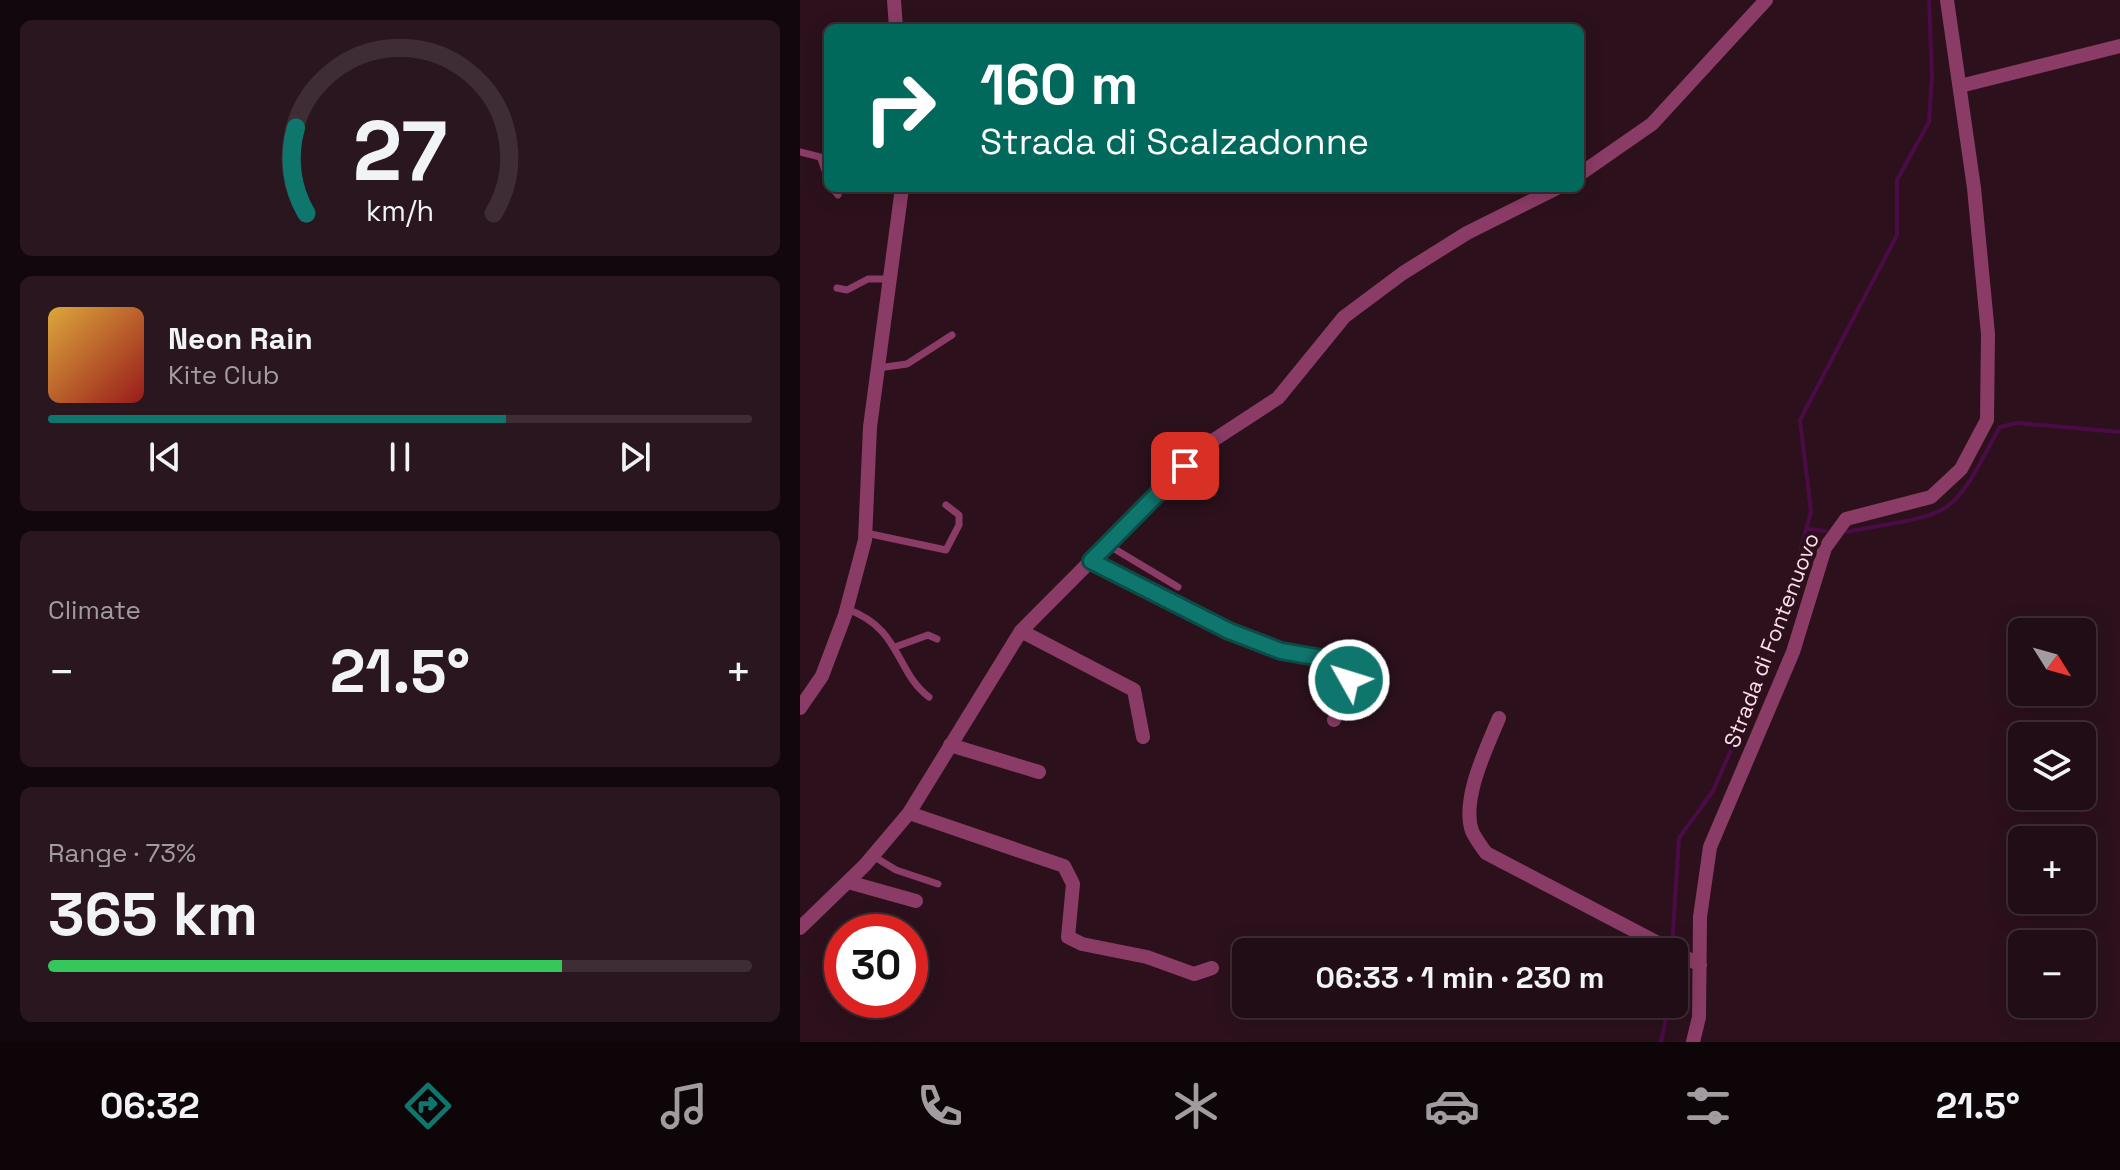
<!DOCTYPE html>
<meta charset="utf-8">
<style>
:root{--surface:#210d15;--page:#29161e;--text:#f1f3f6;--muted:#a29ca0;--line:#3e2d34;--accent:#0f766e}
body{margin:0;font-family:"Space Grotesk",sans-serif;background:var(--page);color:var(--text);height:100vh;display:flex;flex-direction:column;font-size:30px;white-space:nowrap}
*{box-sizing:border-box;margin:0}
p{font-size:26px;color:var(--muted)}
.icon{flex:none;width:44px;height:44px;fill:none;stroke:currentColor;stroke-width:2;stroke-linecap:round;stroke-linejoin:round}
.map{position:relative;flex:1;overflow:hidden}
.drawer{display:flex;flex-direction:column;gap:20px;padding:20px;background:#12070c;width:800px}
.drawer>*{flex:none}
.hud{position:absolute;left:24px;top:24px;width:760px;height:168px;border-radius:12px;box-shadow:0 4px 20px #0003,0 0 0 2px var(--line);background:#00695c;color:#fff;overflow:hidden}
.needle{width:52px;rotate:127deg}
.controls{position:absolute;left:1208px;top:618px;display:grid;gap:16px}
.controls a{display:grid;place-items:center;width:88px;height:88px;border-radius:12px;background:var(--surface);box-shadow:0 4px 20px #0003,0 0 0 2px var(--line);font-size:40px}
.speed{position:absolute;left:24px;top:914px;display:flex;gap:16px;font-size:40px;font-weight:700;text-align:center}
.speed>*{display:grid;place-content:center;width:104px;height:104px;border-radius:50%;background:var(--surface);box-shadow:0 4px 20px #0003,0 0 0 2px var(--line);line-height:1}
.speed .limit{border:12px solid #d22;background:#fff;color:#111}
.pin{position:absolute;display:grid;place-items:center;width:68px;height:68px;color:#fff;margin:-34px;border-radius:16px;box-shadow:0 4px 12px #0006}
.me{position:absolute;width:88px;margin:-44px;rotate:309deg;stroke-linejoin:round;filter:drop-shadow(0 0 6px #0008)}
.turn{display:flex;align-items:center;gap:28px;height:168px;padding:0 24px;font-size:36px}
.turn .icon{width:104px;height:104px;stroke-width:2.5}
.turn b{display:block;font-size:56px;line-height:68px}
.big{font-size:60px;font-weight:700;line-height:1.1}
.drawer .widget{flex:1;display:flex;flex-direction:column;justify-content:center;gap:12px;min-width:0;padding:0 28px;border-radius:12px;background:var(--page)}
.drawer .dial{align-items:center;gap:0}
.dial svg{height:208px;overflow:visible;fill:none;stroke:var(--line);stroke-width:7;stroke-linecap:round;text-anchor:middle}
.dial text{fill:var(--text);stroke:none}
.song{display:flex;align-items:center;gap:24px}
.cover{width:96px;height:96px;border-radius:12px;background:linear-gradient(135deg,hsl(40 70% 55%),hsl(0 70% 35%))}
.played{height:8px;border-radius:4px;background:linear-gradient(90deg,var(--accent) 65%,var(--line) 65%)}
.keys{display:flex;justify-content:space-around;direction:ltr}
.heat{display:flex;justify-content:space-between;align-items:center;font-size:44px;direction:ltr}
.charge{height:12px;border-radius:6px;background:linear-gradient(90deg,#34c759 73%,var(--line) 0)}
.trip{position:absolute;left:432px;top:938px;width:456px;height:80px;border-radius:12px;background:var(--surface);box-shadow:0 4px 20px #0003,0 0 0 2px var(--line);font-weight:700;line-height:80px;text-align:center}
.menu{display:flex;height:128px;justify-content:space-around;align-items:center;background:#0d0508;color:var(--muted)}
.menu .icon{width:56px;height:56px}
.menu .on{color:var(--accent)}
.menu b{font-size:36px;color:var(--text)}
main{display:flex;flex:1;min-height:0}
.map>svg:first-child{display:block}
.lines{fill:none;stroke-linecap:round;stroke-linejoin:round}
.stream{stroke:#4b0b47;stroke-width:4}
.service{stroke:#8b3c66;stroke-width:7}
.minor{stroke:#8b3c66;stroke-width:14}
.route-casing{stroke:#0a4d48;stroke-width:20}
.route{stroke:#0f766e;stroke-width:14}
.labels{text-anchor:middle;stroke-width:8;stroke-linejoin:round;paint-order:stroke}
.street-label{font-size:22px;fill:#ffdcec;stroke:#2c111c}
</style>
<main>
<section class="drawer">
<div class="widget dial"><svg viewBox="0 0 100 80">
<path d="M14 69A42 42 0 1 1 86 69"/>
<path d="M14 69A42 42 0 0 1 10 36" stroke="#0f766e"/>
<text x="50" y="56" font-size="32" font-weight="700">27</text>
<text x="50" y="72" font-size="11">km/h</text>
</svg></div>
<div class="widget">
<div class="song"><i class="cover"></i><div><b>Neon Rain</b><p>Kite Club</p></div></div>
<div class="played"></div>
<div class="keys"><svg class="icon" aria-label="previous" viewBox="0 0 24 24"><path d="M18 5L8 12l10 7zM5 5v14"/></svg><svg class="icon" aria-label="pause" viewBox="0 0 24 24"><path d="M8 5v14M16 5v14"/></svg><svg class="icon" aria-label="next" viewBox="0 0 24 24"><path d="M6 5l10 7-10 7zM19 5v14"/></svg></div>
</div>
<div class="widget"><p>Climate</p>
<div class="heat"><a>−</a><b class="big">21.5°</b><a>+</a></div>
</div>
<div class="widget"><p>Range · 73%</p><b class="big">365 km</b><div class="charge"></div></div>
</section>
<div class="map">
<svg width="1320" height="1042" viewBox="0 0 1320 1042">
<rect width="100%" height="100%" fill="#2c111c"/>
<g class="lines">
<!-- stream -->
<path class="stream" d="M 1007,529 L 1025,531
M 1047,532 C 1074,525 1128,522 1149,505 C 1171,487 1185,452 1200,427 L 1217,423 L 1320,432
M 872,946 L 879,838 L 913,791 L 946,716 L 978,631 L 1011,512 L 1000,420 L 1097,235 L 1097,180 L 1129,122 L 1132,76 L 1129,0
M 861,1042 L 869,1004"/>
<!-- service -->
<path class="service" d="M 0,152 L 28,159
M 21,159 L 28,179
M 32,188 L 38,195
M 37,288 L 47,290 L 68,279 L 89,279
M 78,368 L 107,364 L 152,335
M 66,533 L 146,550 L 159,525 L 159,515 L 146,505
M 308,545 L 378,587
M 47,609 C 102,629 94,670 129,697
M 95,647 L 128,635 L 137,639
M 73,856 L 96,870 L 138,884"/>
<!-- minor -->
<path class="minor" d="M 94,0 L 96,28
M 1160,86 L 1320,46
M 780,174 L 852,124 L 966,0
M 291,561 L 429,631 L 481,651 L 539,661 L 549,680 L 534,720
M 221,631 L 334,690 L 343,737
M 0,708 L 22,676 L 45,615 L 65,540 L 70,427 L 102,188
M 699,718 C 687,747 661,799 672,831 C 675,838 681,846 686,853 L 900,965
M 150,745 L 239,772
M 109,813 L 264,866 L 273,884 L 268,937 L 282,944 L 347,957 L 394,974 L 412,968
M 48,882 L 116,901
M 0,928 L 65,865 L 109,813 L 221,631 L 406,445 L 478,398 L 544,317 L 603,273 L 667,233 L 757,188
M 893,1042 L 899,1017 L 900,917 L 910,847 L 993,652 L 1025,548 L 1046,519 L 1131,497 L 1161,469 L 1187,420 L 1188,334 L 1174,188 L 1147,0"/>
</g>
<g class="lines">
<defs>
<path id="route" d="M 385,466 L 291,561 L 429,631 L 481,651 L 539,661 L 549,680"/>
</defs>
<!-- route casing -->
<use href="#route" class="route-casing"/>
<!-- route -->
<use href="#route" class="route"/>
</g>
<g class="labels">
<!-- street labels -->
<g class="street-label">
<text transform="translate(971 640) rotate(-69)" y="8">Strada di Fontenuovo</text>
</g>
</g>
</svg>
<div class="controls">
<a><svg class="needle" viewBox="-14 -14 28 28"><path d="M0-13l5 13h-10z" fill="#e53935"/><path d="M0 13l5-13h-10z" fill="#a29ca0"/></svg></a>
<a><svg class="icon" aria-label="layers" viewBox="0 0 24 24"><path d="M12 4l9 5-9 5-9-5zM3 14l9 5 9-5"/></svg></a>
<a>+</a>
<a>−</a>
</div>
<div class="speed"><div class="limit">30</div></div>
<div class="pin" style="left:385px;top:466px;background:#d93025"><svg class="icon" aria-label="arrive" viewBox="0 0 24 24"><path d="M6 21V4h12l-3 4 3 4H6"/></svg></div>
<svg class="me" style="left:549px;top:680px" viewBox="-20 -20 40 40"><circle r="17" fill="#0f766e" stroke="#fff" stroke-width="3"/><path d="M0-11L8 9 0 5-8 9z" fill="#fff"/></svg>
<div class="trip">06:33 · 1 min · 230 m</div>
<div class="hud">
<div class="turn"><svg class="icon" aria-label="right" viewBox="0 0 24 24"><path d="M7 20v-9h11M14 6l5 5-5 5"/></svg><div><b>160 m</b>Strada di Scalzadonne</div></div>
</div>
</div>
</main>
<nav class="menu">
<b>06:32</b>
<svg class="icon on" aria-label="directions" viewBox="0 0 24 24"><path d="M12 3l9 9-9 9-9-9zM9 14v-3h6M13 9l2 2-2 2"/></svg>
<svg class="icon" aria-label="music" viewBox="0 0 24 24"><path d="M9 18V5l10-2v13"/><circle cx="6" cy="18" r="3"/><circle cx="16" cy="16" r="3"/></svg>
<svg class="icon" aria-label="phone" viewBox="0 0 24 24"><path d="M5 4h4l2 5-3 2q2 4 5 5l2-3 5 2v4C11 20 4 13 5 4z"/></svg>
<svg class="icon" aria-label="climate" viewBox="0 0 24 24"><path d="M12 3v18M4 7l16 10M4 17L20 7"/></svg>
<svg class="icon" aria-label="car" viewBox="0 0 24 24"><path d="M5 17H2v-5l4-1 3-4h7l3 4 3 1v5h-3M9 17h6M6 11h13"/><circle cx="7" cy="17" r="2"/><circle cx="17" cy="17" r="2"/></svg>
<svg class="icon" aria-label="filters" viewBox="0 0 24 24"><path d="M4 7h16M4 17h16"/><circle cx="9" cy="7" r="2"/><circle cx="15" cy="17" r="2"/></svg>
<b>21.5°</b>
</nav>
